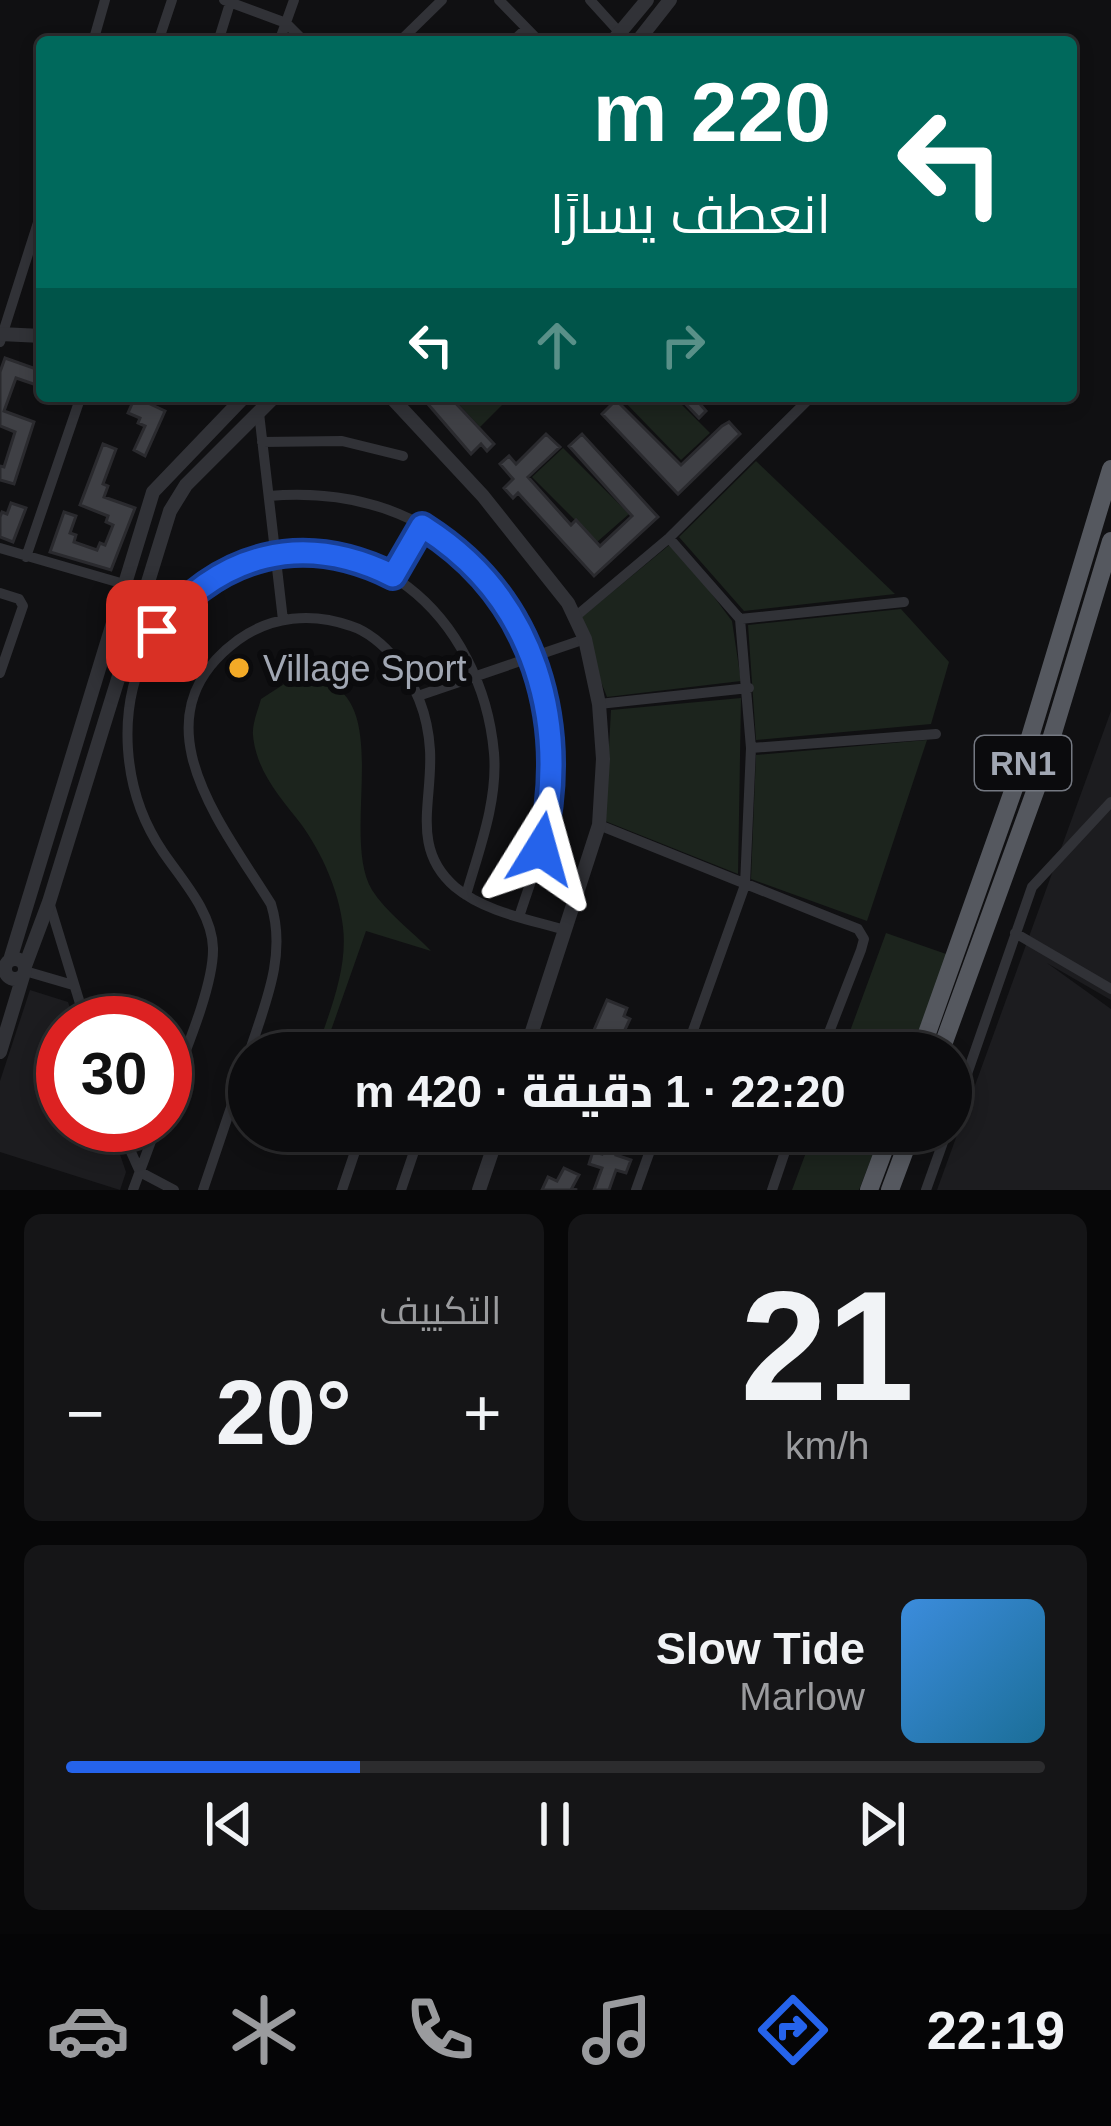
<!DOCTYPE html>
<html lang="ar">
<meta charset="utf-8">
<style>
:root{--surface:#0c0c0e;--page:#151517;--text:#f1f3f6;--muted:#9a9b9e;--line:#2c2c2e;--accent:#2563eb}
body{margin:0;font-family:Helvetica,Cairo,sans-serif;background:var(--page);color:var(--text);direction:rtl;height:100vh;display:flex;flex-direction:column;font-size:45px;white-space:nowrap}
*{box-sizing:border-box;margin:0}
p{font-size:39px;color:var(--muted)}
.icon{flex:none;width:66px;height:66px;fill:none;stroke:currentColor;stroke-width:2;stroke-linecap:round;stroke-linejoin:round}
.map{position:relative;height:1190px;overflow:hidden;direction:ltr}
.side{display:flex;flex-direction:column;gap:24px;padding:24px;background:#070708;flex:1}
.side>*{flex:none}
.guide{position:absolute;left:36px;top:36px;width:1041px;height:366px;border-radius:12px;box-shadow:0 6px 18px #0003,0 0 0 3px var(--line);direction:rtl;background:#00695c;color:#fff;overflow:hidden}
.speed{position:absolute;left:36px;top:996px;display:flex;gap:24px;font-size:60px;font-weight:700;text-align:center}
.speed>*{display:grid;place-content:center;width:156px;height:156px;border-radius:50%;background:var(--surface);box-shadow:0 6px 18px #0003,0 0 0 3px var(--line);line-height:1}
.speed .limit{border:18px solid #d22;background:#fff;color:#111}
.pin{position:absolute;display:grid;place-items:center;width:102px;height:102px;color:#fff;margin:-51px;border-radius:24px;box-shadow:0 6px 18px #0006}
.me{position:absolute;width:132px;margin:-66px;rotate:8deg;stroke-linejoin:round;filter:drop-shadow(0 0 9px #0008)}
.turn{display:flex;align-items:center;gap:42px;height:252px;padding:0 48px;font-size:54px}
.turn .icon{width:156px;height:156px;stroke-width:2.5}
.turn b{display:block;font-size:84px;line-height:102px}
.lanes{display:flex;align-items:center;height:114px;padding:0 48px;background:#0003;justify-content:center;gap:60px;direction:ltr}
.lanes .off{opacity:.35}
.big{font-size:90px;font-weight:800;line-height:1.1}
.side .tile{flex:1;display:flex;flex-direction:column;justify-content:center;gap:18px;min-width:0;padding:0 42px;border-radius:18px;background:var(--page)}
.side .dial{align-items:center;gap:0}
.dial b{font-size:156px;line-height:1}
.song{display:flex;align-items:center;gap:36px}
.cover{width:144px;height:144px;border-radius:18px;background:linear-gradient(135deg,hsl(210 70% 55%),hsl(200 70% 35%))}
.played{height:12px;border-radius:6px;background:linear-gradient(90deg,var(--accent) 30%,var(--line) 30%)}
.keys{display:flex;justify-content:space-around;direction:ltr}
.heat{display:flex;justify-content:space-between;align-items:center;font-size:66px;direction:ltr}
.side .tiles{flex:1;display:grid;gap:24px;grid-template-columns:1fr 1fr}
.tile:last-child{grid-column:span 2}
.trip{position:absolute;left:228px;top:1032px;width:744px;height:120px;border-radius:60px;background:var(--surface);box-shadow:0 6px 18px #0003,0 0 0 3px var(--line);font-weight:800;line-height:120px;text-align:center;direction:rtl}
.tab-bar{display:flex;height:192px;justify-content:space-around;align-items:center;background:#050506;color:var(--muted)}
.tab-bar .icon{width:84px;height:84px}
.tab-bar .current{color:var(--accent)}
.tab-bar b{font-size:54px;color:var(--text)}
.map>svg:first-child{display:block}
.built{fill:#1c1c1f}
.green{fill:#1c241d}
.building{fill:#3f4045;stroke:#2a2a2e;stroke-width:3}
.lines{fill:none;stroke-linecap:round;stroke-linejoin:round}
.minor{stroke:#313237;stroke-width:10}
.tertiary{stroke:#313237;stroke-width:14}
.trunk{stroke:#55585f;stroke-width:18}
.route-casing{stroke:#184099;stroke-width:30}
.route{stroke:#2563eb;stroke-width:21}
.poi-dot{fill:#f3aa27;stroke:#0b0b0d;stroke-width:4.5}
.labels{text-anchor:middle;stroke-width:12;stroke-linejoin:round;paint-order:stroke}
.shield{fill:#0b0b0d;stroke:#747881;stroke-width:3}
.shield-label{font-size:33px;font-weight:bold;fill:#a1a7b3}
.poi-label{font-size:36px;fill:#a1a7b3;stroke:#0b0b0d;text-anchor:start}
</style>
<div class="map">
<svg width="1111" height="1190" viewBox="0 0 1111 1190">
<rect width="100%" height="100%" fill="#101012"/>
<!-- built -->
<path class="built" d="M 1111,711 L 1111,1000 L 1047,963 L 1111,1009 L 1111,1190 L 937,1190 Z
M 30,990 L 68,1002 L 75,1023 L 63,1023 L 63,1125 L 110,1125 L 126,1172 L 120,1190 L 0,1152 L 0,1081 Z"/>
<!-- green -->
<path class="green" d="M 451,396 L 511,396 L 480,427 Z
M 619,396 L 673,396 L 710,433 L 681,460 Z
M 563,448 L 629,514 L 597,542 L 532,477 Z
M 756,461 L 895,594 L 744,611 L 679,537 Z
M 673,542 L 732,621 L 741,681 L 607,697 L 577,621 Z
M 901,609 L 949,662 L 931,724 L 756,740 L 748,625 Z
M 295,677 C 304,678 316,678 324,681 C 393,705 340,836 372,890 C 386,912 413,932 431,951 L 366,931 L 323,1053 L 316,1053 C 329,1012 348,970 343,927 C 339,891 322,853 301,824 C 280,797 256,771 253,735 C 252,724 258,710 261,699 Z
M 741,698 L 738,874 L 605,821 L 611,710 Z
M 927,740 L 867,921 L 751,879 L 756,755 Z
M 886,933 L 949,955 L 912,1053 L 842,1053 Z
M 814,1131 L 882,1131 L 859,1190 L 792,1190 Z"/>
<!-- building -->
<path class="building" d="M 5,358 L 42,371 L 42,387 L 16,378 L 4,411 L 34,422 L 14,484 L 0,480 L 0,466 L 4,467 L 15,432 L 0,426 L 0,372 Z
M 421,396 L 449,396 L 494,444 L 487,451 L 481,444 L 471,454 Z
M 678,396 L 709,396 L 700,404 L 706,411 L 699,418 Z
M 135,397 L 165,411 L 145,456 L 134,450 L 145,426 L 138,423 L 140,418 L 128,413 Z
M 616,400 L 681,465 L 722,426 L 729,422 L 740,434 L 678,494 L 602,414 Z
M 546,434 L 560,447 L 528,477 L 571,525 L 576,520 L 600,546 L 632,516 L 569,446 L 582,434 L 658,517 L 594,576 L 518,493 L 513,498 L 504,488 L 513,479 L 500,464 L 509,456 L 516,464 Z
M 103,444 L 116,449 L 103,484 L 108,486 L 104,497 L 135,508 L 111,570 L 50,552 L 64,512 L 76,516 L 70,533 L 76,535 L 74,542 L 97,550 L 100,543 L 105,545 L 113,525 L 106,522 L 108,516 L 80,505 Z
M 11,503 L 26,508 L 13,542 L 0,537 L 0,517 L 2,512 L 7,514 Z
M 607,1000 L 627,1008 L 624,1016 L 630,1019 L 616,1049 L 591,1037 Z
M 610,1131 L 625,1131 L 616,1155 L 631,1160 L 626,1173 L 616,1170 L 609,1190 L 594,1190 L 602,1168 L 589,1164 L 593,1151 L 602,1154 Z
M 564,1168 L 579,1175 L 572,1188 L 577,1190 L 542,1190 L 548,1177 L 557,1181 Z"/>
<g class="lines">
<!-- minor -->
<path class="minor" d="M 224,0 L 286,23 L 305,42
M 499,0 L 540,42
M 590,0 L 620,33
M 93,42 L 105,0
M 158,42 L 172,0
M 218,42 L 231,0
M 279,42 L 294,0
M 399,42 L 442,0
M 512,42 L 526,29
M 0,342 L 42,210
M 259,413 L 283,620
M 262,442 L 342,441 L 403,456
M 269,496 C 466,480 569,635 547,819 C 543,852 529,885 519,917
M 669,538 L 740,619 L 751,748 L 745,885 L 685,1053
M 0,548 L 124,584
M 26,557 L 81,396
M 393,576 L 422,527
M 0,593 L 19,599 L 23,606 L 0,673
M 575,617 L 669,538 L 812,396
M 740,619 L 904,602
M 418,696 L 585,639
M 599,704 L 749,688
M 751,748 L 936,734
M 599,825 L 858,929 L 864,939 L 861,950 L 821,1053
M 49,902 L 86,1023
M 1015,933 L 1111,989
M 0,967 L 4,969
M 25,971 L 73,985
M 528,1043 L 557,1053
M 249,1053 C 265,1004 287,955 271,904 C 222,825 132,718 238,640 C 271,616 312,612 351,626 C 367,631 384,645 394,658 C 416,684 428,716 430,750 C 433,801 410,848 455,887 C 485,912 528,919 565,930
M 389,1053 L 392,1043
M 165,1104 C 180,1064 214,988 213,948 C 212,912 182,880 163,852 C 122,792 115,708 150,644 C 167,611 195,586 229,571 C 365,507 482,617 494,753 C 498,801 479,850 466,895
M 951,1120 L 1032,887 L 1111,802
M 119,1125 L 140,1172 L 174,1190
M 133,1190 L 157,1125
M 203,1190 L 249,1054
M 342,1190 L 362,1131
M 401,1190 L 421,1131
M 636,1190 L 657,1131
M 772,1190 L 792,1131
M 926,1190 L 947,1131"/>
<!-- tertiary -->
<path class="tertiary" d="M 612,42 L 647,0
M 637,42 L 670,0
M 0,334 L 42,336
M 390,396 L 483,496 L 568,603 L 585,639 L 599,704 L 603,759 L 599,825 L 525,1053
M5 969a10 10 0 1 1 20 0a10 10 0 1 1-20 0Z
M 10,960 L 153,492 L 245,396
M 25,966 L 49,902 L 170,511 L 186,485 L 275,396
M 0,1052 L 23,976
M 479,1190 L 499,1131"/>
<!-- trunk -->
<path class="trunk" d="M 920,1053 L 1018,777 L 1111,469
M 940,1053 L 1036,789 L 1111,541
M 869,1190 L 891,1131
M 890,1190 L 912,1131"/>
</g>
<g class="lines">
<defs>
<path id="route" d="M 157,631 C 220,553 303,531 393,576 L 422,526 L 425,528 C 536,599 570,723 541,849"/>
</defs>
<!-- route casing -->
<use href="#route" class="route-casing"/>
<!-- route -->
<use href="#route" class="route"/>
</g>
<!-- markers -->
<circle class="poi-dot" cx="239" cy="668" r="12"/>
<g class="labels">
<!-- shield labels -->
<rect class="shield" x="975" y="736" width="96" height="54" rx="9"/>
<g class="shield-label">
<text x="1023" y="775">RN1</text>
</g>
<!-- poi labels -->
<g class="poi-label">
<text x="263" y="681">Village Sport</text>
</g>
</g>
</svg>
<div class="speed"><div class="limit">30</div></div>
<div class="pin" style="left:157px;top:631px;background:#d93025"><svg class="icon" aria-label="arrive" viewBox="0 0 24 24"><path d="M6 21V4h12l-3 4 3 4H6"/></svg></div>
<svg class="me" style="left:541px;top:849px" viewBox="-20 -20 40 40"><path d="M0-17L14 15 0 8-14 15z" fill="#2563eb" stroke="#fff" stroke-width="4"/></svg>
<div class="trip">22:20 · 1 دقيقة · 420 m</div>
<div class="guide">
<div class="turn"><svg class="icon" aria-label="left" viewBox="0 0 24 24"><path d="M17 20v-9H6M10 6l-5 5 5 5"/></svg><div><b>220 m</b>انعطف يسارًا</div></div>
<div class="lanes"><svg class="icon" aria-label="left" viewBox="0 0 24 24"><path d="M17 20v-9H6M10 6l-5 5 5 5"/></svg><svg class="icon off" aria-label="ahead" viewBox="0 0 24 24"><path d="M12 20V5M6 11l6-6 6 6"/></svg><svg class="icon off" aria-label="right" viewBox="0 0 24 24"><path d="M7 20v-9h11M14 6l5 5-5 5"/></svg></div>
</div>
</div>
<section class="side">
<div class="tiles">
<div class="tile dial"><b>21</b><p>km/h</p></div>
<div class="tile"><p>التكييف</p>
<div class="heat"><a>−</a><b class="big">20°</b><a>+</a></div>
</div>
<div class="tile">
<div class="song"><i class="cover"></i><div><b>Slow Tide</b><p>Marlow</p></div></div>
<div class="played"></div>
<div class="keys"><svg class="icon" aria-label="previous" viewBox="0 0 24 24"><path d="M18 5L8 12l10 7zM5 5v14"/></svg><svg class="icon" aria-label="pause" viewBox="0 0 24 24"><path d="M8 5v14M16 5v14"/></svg><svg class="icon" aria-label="next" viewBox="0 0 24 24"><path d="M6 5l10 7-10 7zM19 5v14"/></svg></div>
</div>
</div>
</section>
<nav class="tab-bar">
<b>22:19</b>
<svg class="icon current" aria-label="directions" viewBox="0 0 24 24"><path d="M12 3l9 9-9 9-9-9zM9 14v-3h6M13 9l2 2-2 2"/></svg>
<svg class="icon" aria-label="music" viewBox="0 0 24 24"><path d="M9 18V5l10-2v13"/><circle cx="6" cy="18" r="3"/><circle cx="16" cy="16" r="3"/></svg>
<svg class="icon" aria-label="phone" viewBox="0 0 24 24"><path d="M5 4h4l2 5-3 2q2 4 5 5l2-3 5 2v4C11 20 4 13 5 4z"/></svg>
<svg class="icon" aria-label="climate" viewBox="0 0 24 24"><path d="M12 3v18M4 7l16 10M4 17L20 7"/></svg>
<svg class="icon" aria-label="car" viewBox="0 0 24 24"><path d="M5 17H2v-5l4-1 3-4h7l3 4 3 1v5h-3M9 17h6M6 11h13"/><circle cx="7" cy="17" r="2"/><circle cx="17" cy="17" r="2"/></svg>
</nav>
